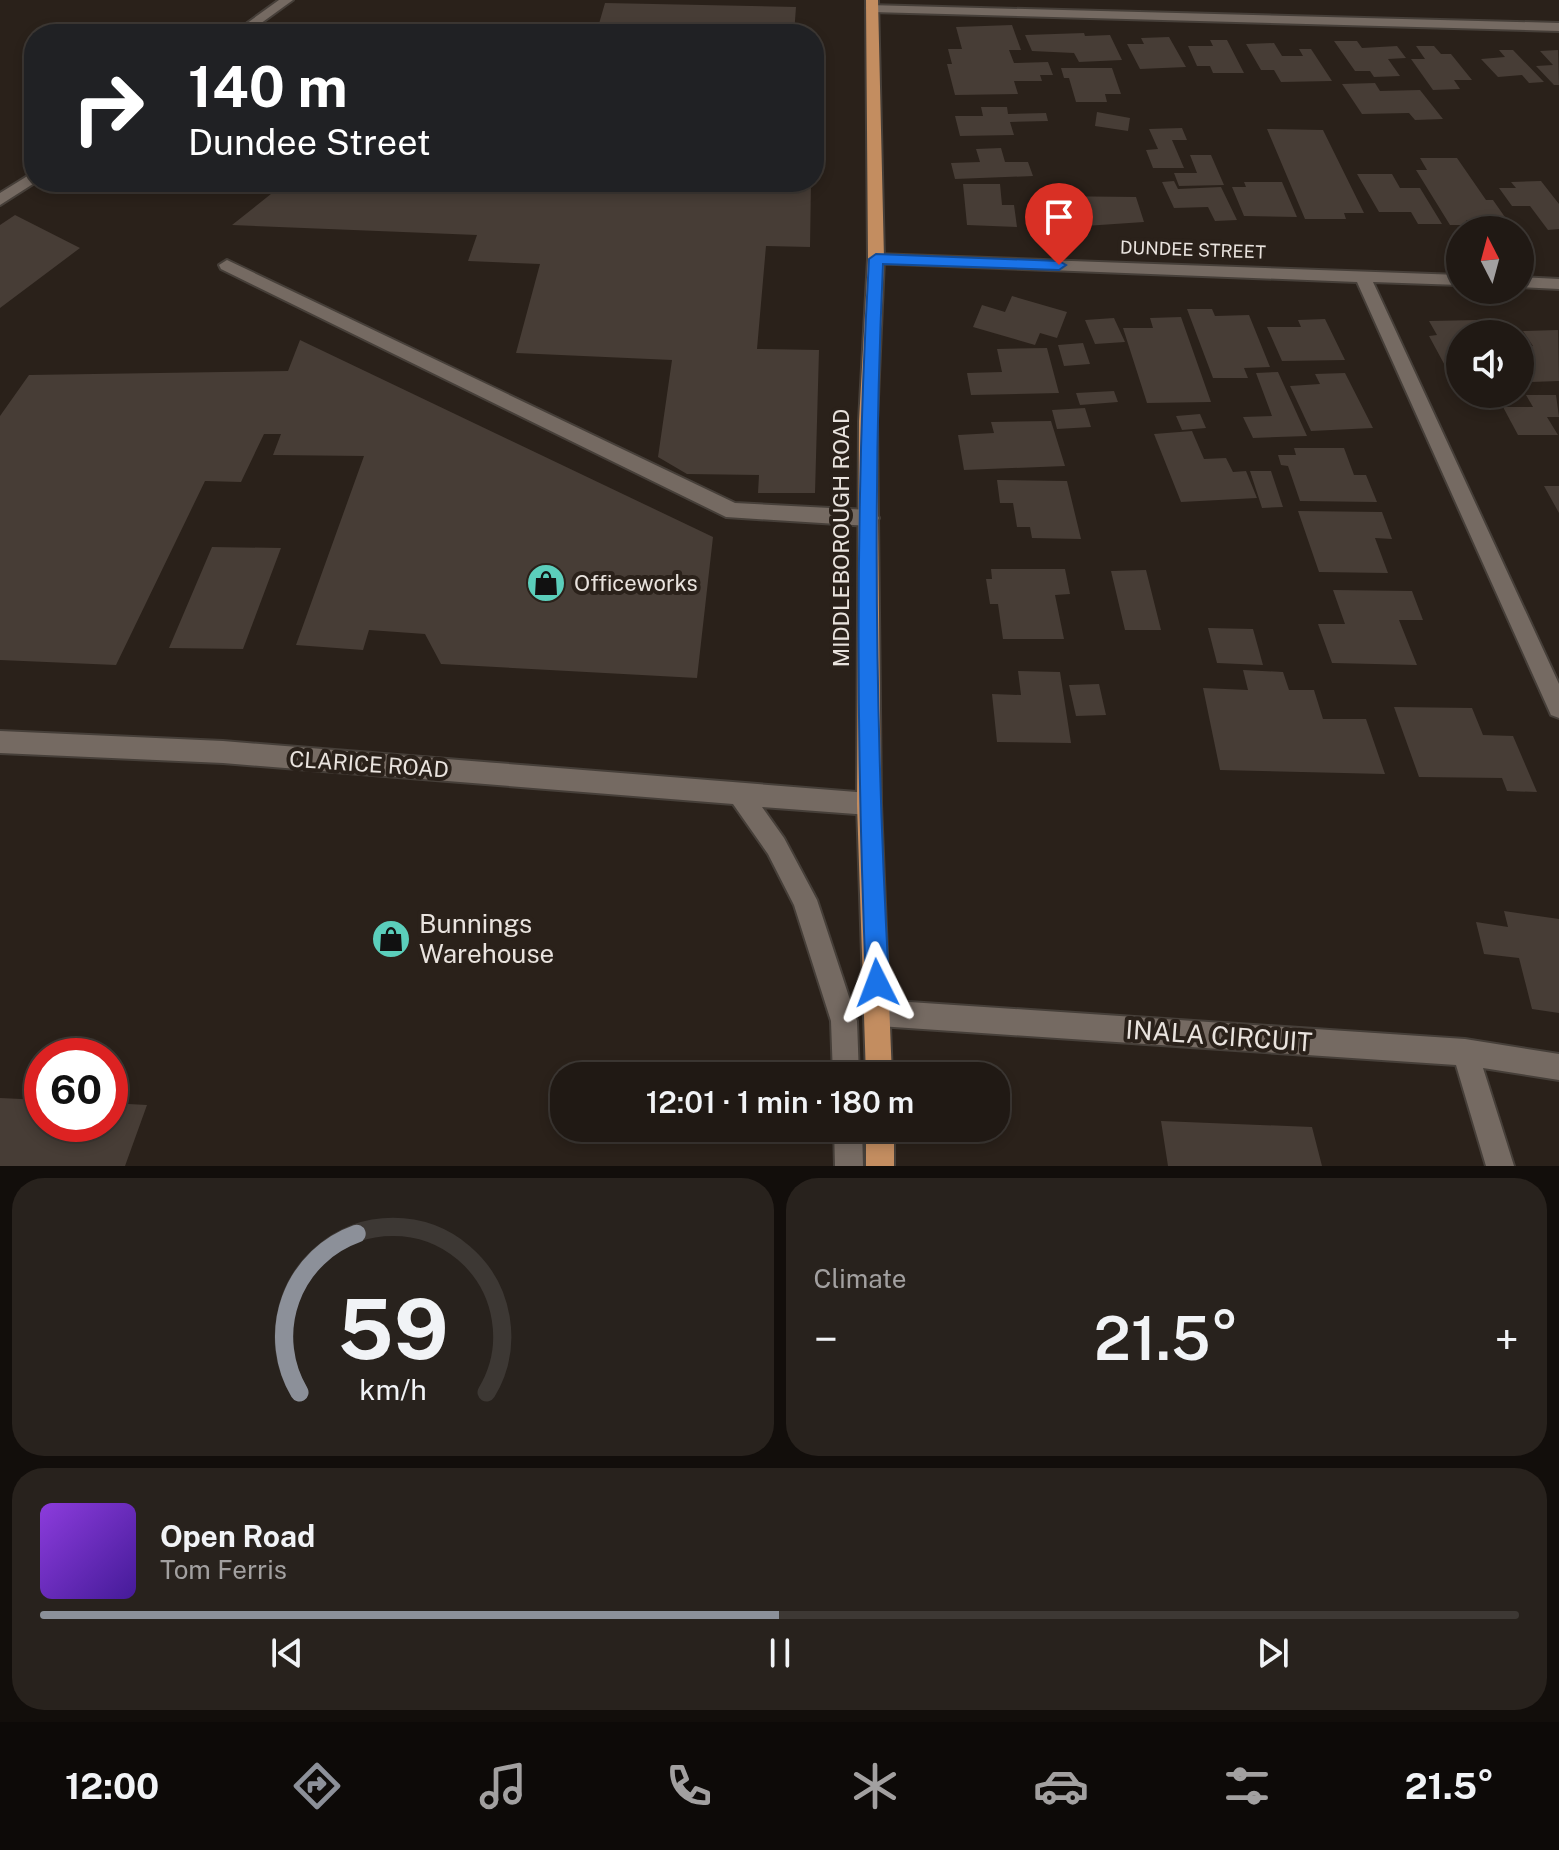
<!DOCTYPE html>
<meta charset="utf-8">
<style>
:root{--surface:#201914;--page:#28221d;--text:#f1f3f6;--muted:#a2a0a0;--line:#3d3834;--accent:#8c9099}
body{margin:0;font-family:"Public Sans",sans-serif;background:var(--page);color:var(--text);height:100vh;display:flex;flex-direction:column;font-size:30px;white-space:nowrap}
*{box-sizing:border-box;margin:0}
p{font-size:26px;color:var(--muted)}
.icon{flex:none;width:44px;height:44px;fill:none;stroke:currentColor;stroke-width:2;stroke-linecap:round;stroke-linejoin:round}
.map{position:relative;height:1166px;overflow:hidden}
.panel{display:flex;flex-direction:column;gap:12px;padding:12px;background:#120e0b;flex:1}
.panel>*{flex:none}
.banner{position:absolute;left:24px;top:24px;width:800px;height:168px;border-radius:32px;box-shadow:0 4px 12px #0003,0 0 0 2px var(--line);background:#202124;color:#fff;overflow:hidden}
.needle{width:52px;rotate:354deg}
.tools{position:absolute;left:1446px;top:216px;display:grid;gap:16px}
.tools a{display:grid;place-items:center;width:88px;height:88px;border-radius:50%;background:var(--surface);box-shadow:0 4px 12px #0003,0 0 0 2px var(--line);font-size:40px}
.speed{position:absolute;left:24px;top:1038px;display:flex;gap:16px;font-size:40px;font-weight:700;text-align:center}
.speed>*{display:grid;place-content:center;width:104px;height:104px;border-radius:50%;background:var(--surface);box-shadow:0 4px 12px #0003,0 0 0 2px var(--line);line-height:1}
.speed .limit{border:12px solid #d22;background:#fff;color:#111}
.pin{position:absolute;display:grid;place-items:center;width:68px;height:68px;color:#fff;margin:-82px -34px;border-radius:50% 50% 50% 0;rotate:-45deg;box-shadow:0 0 8px #0007}
.pin .icon{rotate:45deg}
.me{position:absolute;width:88px;margin:-44px;rotate:357deg;stroke-linejoin:round;filter:drop-shadow(0 0 6px #0008)}
.turn{display:flex;align-items:center;gap:28px;height:168px;padding:0 32px;font-size:36px}
.turn .icon{width:104px;height:104px;stroke-width:2.5}
.turn b{display:block;font-size:56px;line-height:68px}
.big{font-size:60px;font-weight:600;line-height:1.1}
.panel .tile{flex:1;display:flex;flex-direction:column;justify-content:center;gap:12px;min-width:0;padding:0 28px;border-radius:32px;background:var(--page)}
.panel .dial{align-items:center;gap:0}
.dial svg{height:208px;overflow:visible;fill:none;stroke:var(--line);stroke-width:7;stroke-linecap:round;text-anchor:middle}
.dial text{fill:var(--text);stroke:none}
.song{display:flex;align-items:center;gap:24px}
.cover{width:96px;height:96px;border-radius:12px;background:linear-gradient(135deg,hsl(270 70% 55%),hsl(260 70% 35%))}
.played{height:8px;border-radius:4px;background:linear-gradient(90deg,var(--accent) 50%,var(--line) 50%)}
.keys{display:flex;justify-content:space-around;direction:ltr}
.heat{display:flex;justify-content:space-between;align-items:center;font-size:44px;direction:ltr}
.panel .tiles{flex:1;display:grid;gap:12px;grid-template-columns:1fr 1fr}
.tile:last-child{grid-column:span 2}
.trip{position:absolute;left:550px;top:1062px;width:460px;height:80px;border-radius:32px;background:var(--surface);box-shadow:0 4px 12px #0003,0 0 0 2px var(--line);font-weight:600;line-height:80px;text-align:center}
.dock{display:flex;height:128px;justify-content:space-around;align-items:center;background:#0d0a08;color:var(--muted)}
.dock .icon{width:56px;height:56px}
.dock .on{color:var(--accent)}
.dock b{font-size:36px;color:var(--text)}
.map>svg:first-child{display:block}
.building{fill:#473d36}
.lines{fill:none;stroke-linecap:round;stroke-linejoin:round}
.service-casing{stroke:#463f39;stroke-width:4}
.minor-casing{stroke:#463f39;stroke-width:4}
.primary-casing{stroke:#463f39;stroke-width:4}
.service{fill:#756a62;fill-rule:evenodd}
.minor{fill:#756a62;fill-rule:evenodd}
.primary{fill:#c38d60;fill-rule:evenodd}
.route{fill:#1a73e8;stroke:#114b97;stroke-width:2}
.labels{text-anchor:middle;stroke-width:8;stroke-linejoin:round;paint-order:stroke}
.far-street-label{font-size:18px;fill:#e9e3de;stroke:#2a211a}
.street-label{font-size:22px;fill:#e9e3de;stroke:#2a211a}
.poi-label{font-size:22px;fill:#e9e3de;stroke:#2a211a;text-anchor:start}
.near-poi-label{font-size:26px;fill:#e9e3de;stroke:#2a211a;text-anchor:start}
.near-street-label{font-size:26px;fill:#e9e3de;stroke:#2a211a}
</style>
<div class="map">
<svg width="1559" height="1166" viewBox="0 0 1559 1166">
<rect width="100%" height="100%" fill="#2a211a"/>
<!-- building -->
<path class="building" d="M 605,3 L 796,7 L 794,34 L 596,34 Z
M 1012,25 L 1021,50 L 1009,50 L 1014,63 L 1048,62 L 1053,75 L 1040,75 L 1042,81 L 1014,81 L 1018,94 L 955,95 L 947,64 L 952,64 L 948,49 L 962,49 L 956,27 Z
M 1084,33 L 1085,36 L 1110,35 L 1122,60 L 1079,62 L 1074,53 L 1032,51 L 1025,35 Z
M 1169,37 L 1186,67 L 1140,69 L 1127,44 L 1144,44 L 1141,38 Z
M 1210,40 L 1227,40 L 1244,73 L 1213,73 L 1210,66 L 1197,66 L 1188,46 L 1213,46 Z
M 1334,41 L 1357,41 L 1362,48 L 1397,46 L 1406,58 L 1388,59 L 1400,76 L 1374,77 L 1370,71 L 1355,71 Z
M 1274,43 L 1282,56 L 1303,56 L 1299,49 L 1311,49 L 1332,81 L 1281,82 L 1274,70 L 1261,70 L 1246,44 Z
M 1416,46 L 1434,46 L 1441,54 L 1451,54 L 1472,80 L 1454,80 L 1460,89 L 1433,90 L 1411,59 L 1425,59 Z
M 1499,50 L 1513,50 L 1544,82 L 1529,83 L 1522,75 L 1498,77 L 1481,59 L 1505,57 Z
M 1558,50 L 1559,85 L 1554,85 L 1536,66 L 1553,65 L 1540,51 Z
M 1061,68 L 1112,68 L 1121,94 L 1105,94 L 1107,102 L 1076,102 L 1069,78 L 1064,78 Z
M 1375,83 L 1380,91 L 1420,90 L 1443,119 L 1415,120 L 1409,113 L 1362,114 L 1342,84 Z
M 981,107 L 1007,107 L 1008,114 L 1046,113 L 1048,121 L 1010,122 L 1014,135 L 960,136 L 955,116 L 983,116 Z
M 1097,112 L 1130,118 L 1128,131 L 1095,126 Z
M 1182,128 L 1187,140 L 1172,140 L 1184,168 L 1153,168 L 1146,150 L 1158,149 L 1149,129 Z
M 1267,129 L 1323,130 L 1364,213 L 1344,213 L 1346,219 L 1305,219 Z
M 1001,148 L 1005,162 L 1028,162 L 1033,176 L 955,179 L 951,163 L 980,162 L 976,149 Z
M 1190,155 L 1211,155 L 1224,185 L 1179,186 L 1174,173 L 1197,173 Z
M 1420,158 L 1457,158 L 1486,200 L 1493,200 L 1507,220 L 1466,220 L 1469,225 L 1450,225 L 1416,170 L 1427,170 Z
M 1357,174 L 1392,174 L 1400,188 L 1420,188 L 1442,224 L 1418,224 L 1411,212 L 1379,212 Z
M 1174,181 L 1178,189 L 1221,187 L 1237,220 L 1215,221 L 1208,207 L 1174,208 L 1162,182 Z
M 1541,181 L 1559,204 L 1559,229 L 1548,230 L 1530,206 L 1512,206 L 1499,188 L 1516,188 L 1511,182 Z
M 286,182 L 811,182 L 810,247 L 766,246 L 757,349 L 819,350 L 815,493 L 758,493 L 759,475 L 687,474 L 658,457 L 672,360 L 516,353 L 540,264 L 468,261 L 477,235 L 232,225 Z
M 1244,182 L 1282,182 L 1297,217 L 1244,216 L 1232,187 L 1246,187 Z
M 963,184 L 1000,184 L 1002,205 L 1014,205 L 1017,227 L 967,225 Z
M 1046,196 L 1136,197 L 1144,222 L 1085,226 L 1084,221 L 1051,220 Z
M 15,215 L 80,248 L 0,308 L 0,225 Z
M 1012,296 L 1067,312 L 1057,338 L 1040,333 L 1035,345 L 973,327 L 982,305 L 1005,312 Z
M 1187,309 L 1212,309 L 1215,316 L 1249,315 L 1270,367 L 1244,368 L 1248,378 L 1213,378 Z
M 1181,317 L 1211,402 L 1147,403 L 1123,328 L 1153,328 L 1150,318 Z
M 1114,318 L 1125,342 L 1095,344 L 1085,320 Z
M 1325,319 L 1345,360 L 1282,361 L 1267,327 L 1301,327 L 1298,320 Z
M 1479,320 L 1487,334 L 1460,334 L 1460,373 L 1449,373 L 1429,336 L 1437,335 L 1429,321 Z
M 1558,330 L 1559,381 L 1531,382 L 1520,365 L 1520,347 L 1533,346 L 1523,331 Z
M 300,340 L 713,537 L 697,678 L 441,664 L 425,634 L 369,630 L 363,650 L 296,645 L 364,456 L 273,455 L 281,434 L 264,434 L 241,482 L 205,481 L 116,665 L 0,660 L 0,416 L 29,375 L 288,371 Z
M 1083,343 L 1090,364 L 1064,366 L 1058,345 Z
M 1047,348 L 1059,393 L 971,395 L 967,373 L 1002,372 L 997,349 Z
M 1278,372 L 1307,436 L 1253,438 L 1243,417 L 1272,416 L 1256,373 Z
M 1345,373 L 1373,428 L 1311,431 L 1290,386 L 1320,384 L 1315,374 Z
M 1114,391 L 1118,402 L 1080,405 L 1076,393 Z
M 1526,395 L 1556,395 L 1559,417 L 1547,417 L 1558,435 L 1518,435 L 1503,407 L 1533,407 Z
M 1085,408 L 1091,427 L 1057,429 L 1052,410 Z
M 1200,414 L 1206,428 L 1182,430 L 1176,416 Z
M 1051,421 L 1065,466 L 964,470 L 958,435 L 994,433 L 991,422 Z
M 1192,431 L 1204,459 L 1226,458 L 1233,472 L 1246,471 L 1257,498 L 1181,502 L 1154,434 Z
M 1294,448 L 1344,448 L 1354,475 L 1366,475 L 1377,502 L 1300,501 L 1288,466 L 1281,465 L 1278,455 L 1296,455 Z
M 1250,471 L 1271,471 L 1283,507 L 1262,508 Z
M 997,480 L 1067,481 L 1081,539 L 1032,538 L 1030,527 L 1017,527 L 1013,503 L 1000,503 Z
M 1544,486 L 1559,486 L 1559,513 Z
M 1298,511 L 1382,512 L 1392,539 L 1375,538 L 1388,573 L 1319,572 Z
M 212,547 L 281,548 L 243,649 L 169,648 Z
M 991,569 L 1065,569 L 1070,594 L 1055,595 L 1064,639 L 1003,639 L 998,604 L 990,604 L 986,579 L 992,579 Z
M 1146,570 L 1161,630 L 1125,630 L 1111,571 Z
M 1333,590 L 1412,591 L 1423,620 L 1399,620 L 1417,665 L 1332,663 L 1318,624 L 1345,624 Z
M 1208,628 L 1253,629 L 1263,665 L 1217,663 Z
M 1243,670 L 1283,672 L 1289,690 L 1314,690 L 1323,719 L 1366,719 L 1385,774 L 1220,770 L 1203,688 L 1248,690 Z
M 1018,671 L 1060,672 L 1071,743 L 997,742 L 992,694 L 1021,695 Z
M 1099,684 L 1106,715 L 1076,716 L 1069,685 Z
M 1394,707 L 1472,708 L 1483,735 L 1513,736 L 1537,792 L 1507,791 L 1502,778 L 1419,777 Z
M 1504,911 L 1559,919 L 1559,1013 L 1532,1009 L 1519,958 L 1484,954 L 1476,922 L 1508,927 Z
M 0,1098 L 42,1100 L 42,1124 L 110,1124 L 110,1103 L 147,1105 L 125,1166 L 0,1166 Z
M 1161,1121 L 1312,1127 L 1322,1166 L 1168,1166 Z"/>
<g class="lines">
<defs>
<path id="service" d="M 227,260 L 735,503 L 869,510 L 876,512 L 879,518 L 876,524 L 869,526 L 726,517 L 221,269 L 219,265 Z
M 879,1000 L 1465,1039 L 1559,1054 L 1559,1080 L 1483,1068 L 1514,1166 L 1486,1166 L 1456,1065 L 879,1026 L 870,1022 L 866,1013 L 870,1004 Z"/>
<path id="minor" d="M 279,0 L 293,0 L 246,34 L 232,34 Z
M 868,5 L 1559,23 L 1559,31 L 872,12 L 866,8 Z
M 34,172 L 36,182 L 0,205 L 0,193 Z
M 876,254 L 1460,275 L 1460,285 L 1373,282 L 1559,684 L 1559,718 L 1551,715 L 1357,282 L 870,263 L 870,255 Z
M 1520,277 L 1559,279 L 1559,289 L 1520,287 Z
M 0,731 L 223,741 L 869,793 L 877,796 L 881,804 L 877,812 L 869,815 L 762,807 L 784,838 L 817,900 L 857,1021 L 859,1076 L 833,1076 L 831,1021 L 794,905 L 768,854 L 733,804 L 223,763 L 0,753 Z
M 834,1128 L 862,1128 L 863,1166 L 835,1166 Z"/>
<path id="primary" d="M 866,0 L 878,0 L 884,259 L 877,421 L 881,804 L 892,1076 L 866,1076 L 857,804 L 859,421 L 868,259 Z
M 866,1128 L 894,1128 L 894,1166 L 866,1166 Z"/>
</defs>
<!-- service casing -->
<use href="#service" class="service-casing"/>
<!-- minor casing -->
<use href="#minor" class="minor-casing"/>
<!-- primary casing -->
<use href="#primary" class="primary-casing"/>
<!-- service -->
<use href="#service" class="service"/>
<!-- minor -->
<use href="#minor" class="minor"/>
<!-- primary -->
<use href="#primary" class="primary"/>
</g>
<!-- route -->
<path class="route" d="M 876,254 L 1059,261 L 1066,265 L 1059,270 L 883,264 C 872,504 876,744 889,983 L 886,992 L 877,995 L 869,992 L 866,983 C 856,742 855,500 869,259 Z"/>
<!-- icons -->
<defs>
<symbol id="shop-disc" viewBox="-11 -11 22 22"><circle r="9.5" fill="#5bcebb" stroke="#2a211a"/><path d="M-5-2.5h2.3a2.7 3.5 0 0 1 5.4 0H5L5.5 6h-11ZM-1.5-2.5h3a1.5 2.3 0 0 0-3 0Z" fill="#111"/></symbol>
</defs>
<g fill-rule="evenodd">
<use href="#shop-disc" x="524" y="561" width="44" height="44"/>
<use href="#shop-disc" x="369" y="917" width="44" height="44"/>
</g>
<g class="labels">
<!-- far-street labels -->
<g class="far-street-label">
<text transform="translate(1193 250) rotate(2)" y="6">DUNDEE STREET</text>
</g>
<!-- street labels -->
<g class="street-label">
<text transform="translate(841 538) rotate(-90)" y="8">MIDDLEBOROUGH ROAD</text>
<text transform="translate(369 764) rotate(4)" y="8">CLARICE ROAD</text>
</g>
<!-- poi labels -->
<g class="poi-label">
<text x="574" y="591">Officeworks</text>
</g>
<!-- near-poi labels -->
<g class="near-poi-label">
<text x="419" y="933">Bunnings<tspan x="419" dy="30">Warehouse</tspan></text>
</g>
<!-- near-street labels -->
<g class="near-street-label">
<text transform="translate(1219 1036) rotate(4)" y="9">INALA CIRCUIT</text>
</g>
</g>
</svg>
<div class="tools">
<a><svg class="needle" viewBox="-14 -14 28 28"><path d="M0-13l5 13h-10z" fill="#e53935"/><path d="M0 13l5-13h-10z" fill="#a2a0a0"/></svg></a>
<a><svg class="icon" aria-label="sound" viewBox="0 0 24 24"><path d="M4 9h4l5-4v14l-5-4H4zM17 9q2 3 0 6"/></svg></a>
</div>
<div class="speed"><div class="limit">60</div></div>
<div class="pin" style="left:1059px;top:265px;background:#d93025"><svg class="icon" aria-label="arrive" viewBox="0 0 24 24"><path d="M6 21V4h12l-3 4 3 4H6"/></svg></div>
<svg class="me" style="left:877px;top:983px" viewBox="-20 -20 40 40"><path d="M0-17L14 15 0 8-14 15z" fill="#1a73e8" stroke="#fff" stroke-width="4"/></svg>
<div class="trip">12:01 · 1 min · 180 m</div>
<div class="banner">
<div class="turn"><svg class="icon" aria-label="right" viewBox="0 0 24 24"><path d="M7 20v-9h11M14 6l5 5-5 5"/></svg><div><b>140 m</b>Dundee Street</div></div>
</div>
</div>
<section class="panel">
<div class="tiles">
<div class="tile dial"><svg viewBox="0 0 100 80">
<path d="M14 69A42 42 0 1 1 86 69"/>
<path d="M14 69A42 42 0 0 1 36 8" stroke="#8c9099"/>
<text x="50" y="56" font-size="32" font-weight="700">59</text>
<text x="50" y="72" font-size="11">km/h</text>
</svg></div>
<div class="tile"><p>Climate</p>
<div class="heat"><a>−</a><b class="big">21.5°</b><a>+</a></div>
</div>
<div class="tile">
<div class="song"><i class="cover"></i><div><b>Open Road</b><p>Tom Ferris</p></div></div>
<div class="played"></div>
<div class="keys"><svg class="icon" aria-label="previous" viewBox="0 0 24 24"><path d="M18 5L8 12l10 7zM5 5v14"/></svg><svg class="icon" aria-label="pause" viewBox="0 0 24 24"><path d="M8 5v14M16 5v14"/></svg><svg class="icon" aria-label="next" viewBox="0 0 24 24"><path d="M6 5l10 7-10 7zM19 5v14"/></svg></div>
</div>
</div>
</section>
<nav class="dock">
<b>12:00</b>
<svg class="icon on" aria-label="directions" viewBox="0 0 24 24"><path d="M12 3l9 9-9 9-9-9zM9 14v-3h6M13 9l2 2-2 2"/></svg>
<svg class="icon" aria-label="music" viewBox="0 0 24 24"><path d="M9 18V5l10-2v13"/><circle cx="6" cy="18" r="3"/><circle cx="16" cy="16" r="3"/></svg>
<svg class="icon" aria-label="phone" viewBox="0 0 24 24"><path d="M5 4h4l2 5-3 2q2 4 5 5l2-3 5 2v4C11 20 4 13 5 4z"/></svg>
<svg class="icon" aria-label="climate" viewBox="0 0 24 24"><path d="M12 3v18M4 7l16 10M4 17L20 7"/></svg>
<svg class="icon" aria-label="car" viewBox="0 0 24 24"><path d="M5 17H2v-5l4-1 3-4h7l3 4 3 1v5h-3M9 17h6M6 11h13"/><circle cx="7" cy="17" r="2"/><circle cx="17" cy="17" r="2"/></svg>
<svg class="icon" aria-label="filters" viewBox="0 0 24 24"><path d="M4 7h16M4 17h16"/><circle cx="9" cy="7" r="2"/><circle cx="15" cy="17" r="2"/></svg>
<b>21.5°</b>
</nav>
